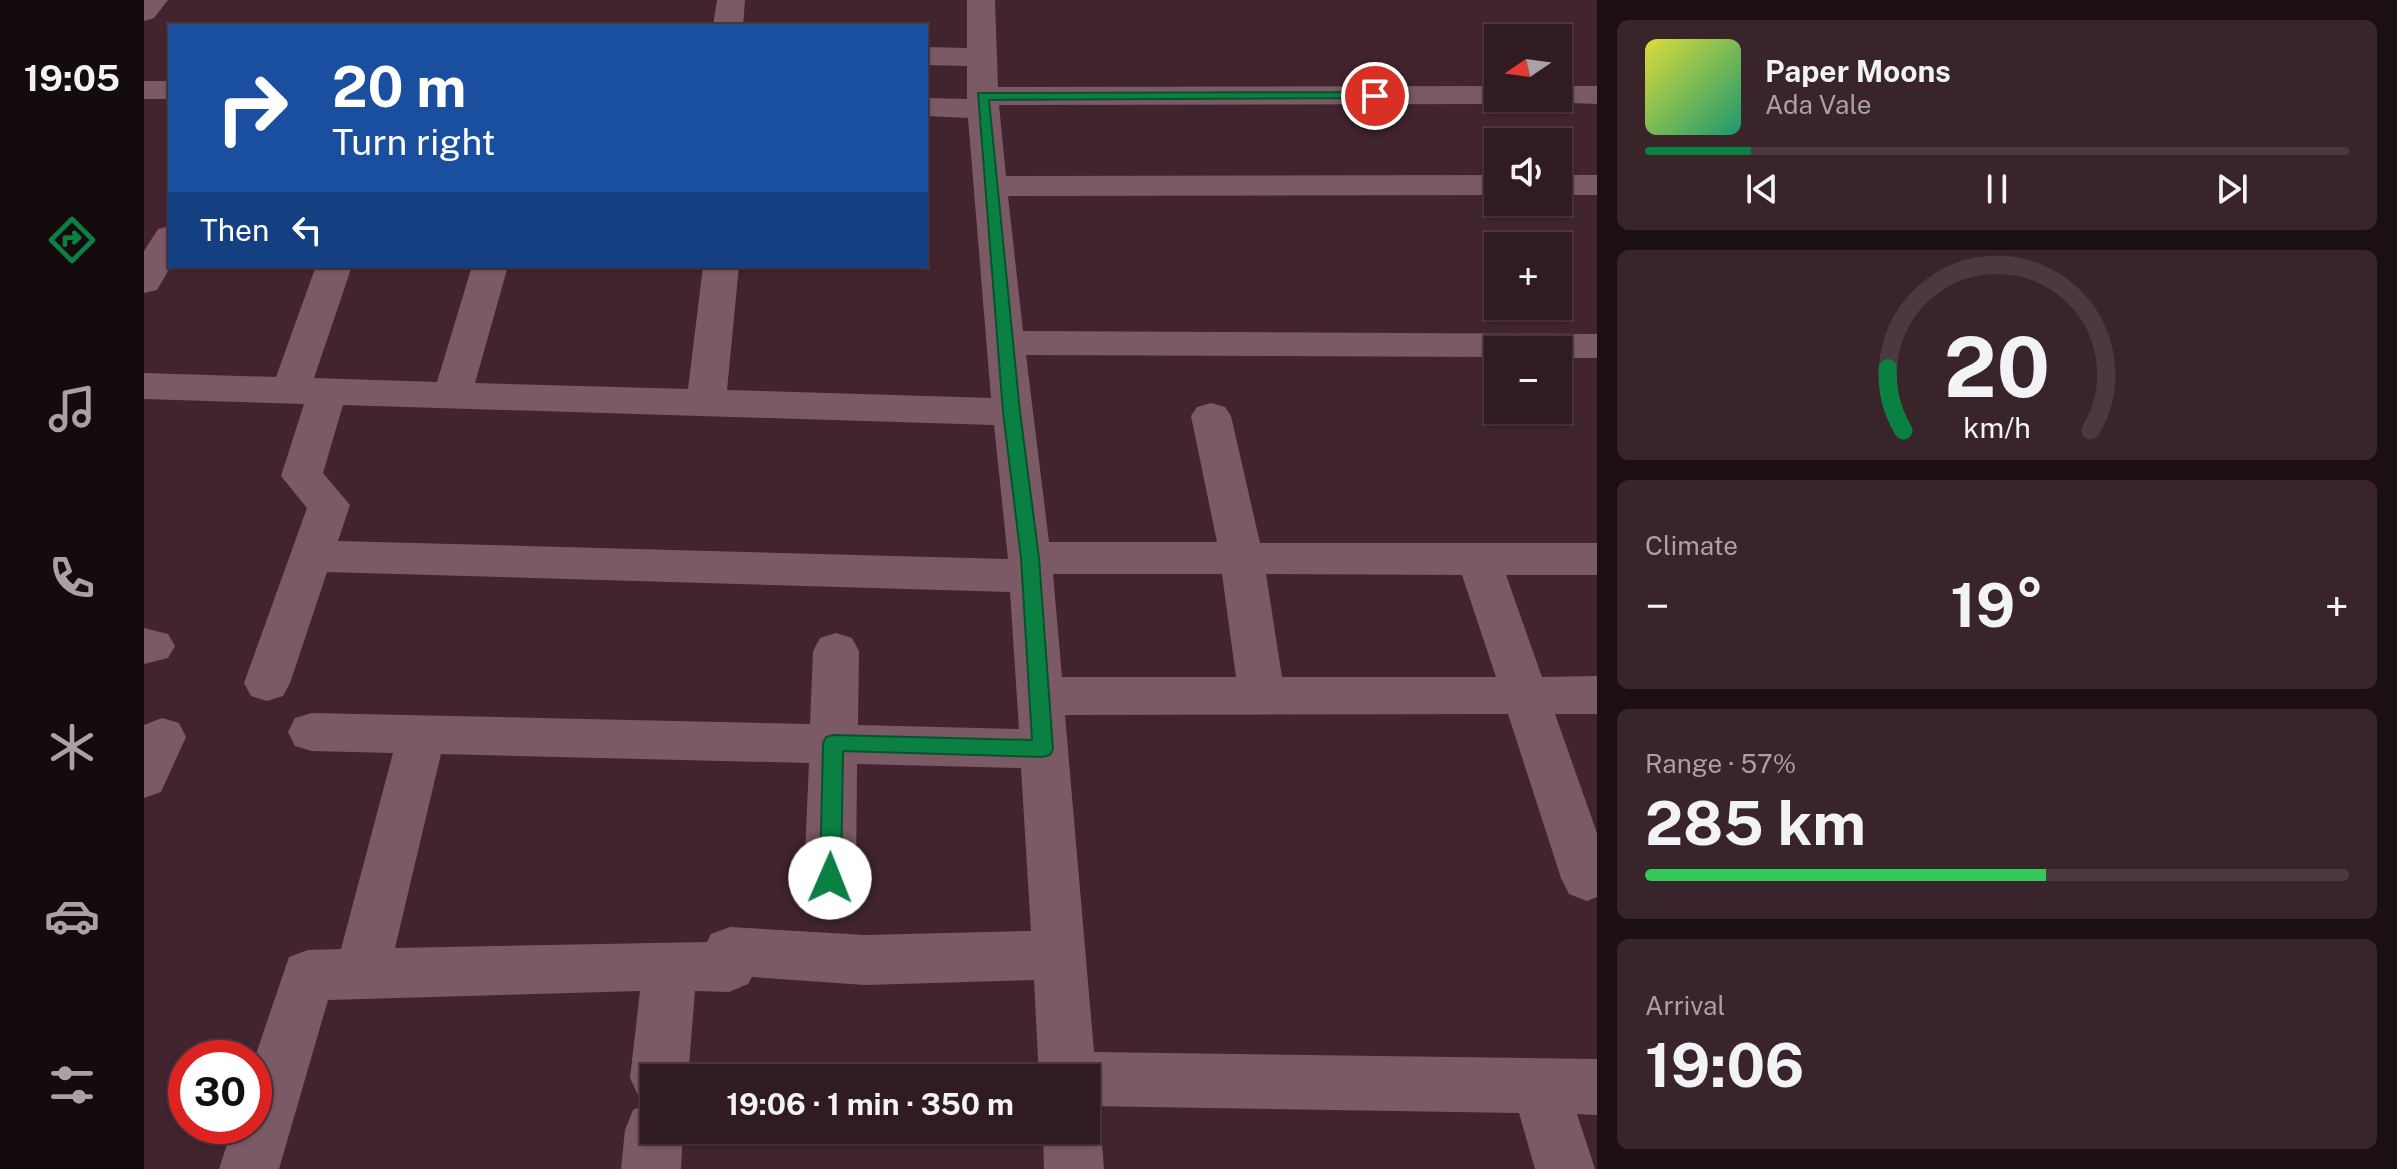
<!DOCTYPE html>
<meta charset="utf-8">
<style>
:root{--surface:#311b22;--page:#39242a;--text:#f1f3f6;--muted:#a8a1a5;--line:#4c3940;--accent:#0b8043}
body{margin:0;font-family:"Public Sans",sans-serif;background:var(--page);color:var(--text);height:100vh;display:flex;flex-direction:column;font-size:30px;white-space:nowrap}
*{box-sizing:border-box;margin:0}
p{font-size:26px;color:var(--muted)}
.icon{flex:none;width:44px;height:44px;fill:none;stroke:currentColor;stroke-width:2;stroke-linecap:round;stroke-linejoin:round}
.map{position:relative;flex:1;overflow:hidden}
.details{display:flex;flex-direction:column;gap:20px;padding:20px;background:#1b0f13;width:800px}
.details>*{flex:none}
.guide{position:absolute;left:24px;top:24px;width:760px;height:244px;border-radius:0px;box-shadow:0 2px 6px #0004,0 0 0 2px var(--line);background:#1a4fa0;color:#fff;overflow:hidden}
.needle{width:52px;rotate:257deg}
.buttons{position:absolute;left:1340px;top:24px;display:grid;gap:16px}
.buttons a{display:grid;place-items:center;width:88px;height:88px;border-radius:0px;background:var(--surface);box-shadow:0 2px 6px #0004,0 0 0 2px var(--line);font-size:40px}
.speed{position:absolute;left:24px;top:1040px;display:flex;gap:16px;font-size:40px;font-weight:700;text-align:center}
.speed>*{display:grid;place-content:center;width:104px;height:104px;border-radius:50%;background:var(--surface);box-shadow:0 2px 6px #0004,0 0 0 2px var(--line);line-height:1}
.speed .limit{border:12px solid #d22;background:#fff;color:#111}
.pin{position:absolute;display:grid;place-items:center;width:68px;height:68px;color:#fff;margin:-34px;border:4px solid #fff;border-radius:50%;box-shadow:0 2px 8px #0007}
.me{position:absolute;width:88px;margin:-44px;rotate:1deg;stroke-linejoin:round;filter:drop-shadow(0 0 6px #0008)}
.turn{display:flex;align-items:center;gap:28px;height:168px;padding:0 32px;font-size:36px}
.turn .icon{width:104px;height:104px;stroke-width:2.5}
.turn b{display:block;font-size:56px;line-height:68px}
.then{display:flex;align-items:center;height:76px;padding:0 32px;background:#0003;gap:16px;font-size:30px}
.big{font-size:60px;font-weight:700;line-height:1.1}
.details .widget{flex:1;display:flex;flex-direction:column;justify-content:center;gap:12px;min-width:0;padding:0 28px;border-radius:12px;background:var(--page)}
.details .dial{align-items:center;gap:0}
.dial svg{height:208px;overflow:visible;fill:none;stroke:var(--line);stroke-width:7;stroke-linecap:round;text-anchor:middle}
.dial text{fill:var(--text);stroke:none}
.song{display:flex;align-items:center;gap:24px}
.cover{width:96px;height:96px;border-radius:12px;background:linear-gradient(135deg,hsl(60 70% 55%),hsl(160 70% 35%))}
.played{height:8px;border-radius:4px;background:linear-gradient(90deg,var(--accent) 15%,var(--line) 15%)}
.keys{display:flex;justify-content:space-around;direction:ltr}
.heat{display:flex;justify-content:space-between;align-items:center;font-size:44px;direction:ltr}
.charge{height:12px;border-radius:6px;background:linear-gradient(90deg,#34c759 57%,var(--line) 0)}
.trip{position:absolute;left:496px;top:1064px;width:460px;height:80px;border-radius:0px;background:var(--surface);box-shadow:0 2px 6px #0004,0 0 0 2px var(--line);font-weight:700;line-height:80px;text-align:center}
main{display:flex;flex:1;min-height:0}
.tabs{display:flex;flex-direction:column;width:144px;justify-content:space-around;align-items:center;background:#140b0e;color:var(--muted)}
.tabs .icon{width:56px;height:56px}
.tabs .active{color:var(--accent)}
.tabs b{font-size:36px;color:var(--text)}
.map>svg:first-child{display:block}
.lines{fill:none;stroke-linecap:round;stroke-linejoin:round}
.minor{fill:#7b5a66;fill-rule:evenodd}
.route{fill:#0b8043;stroke:#07532c;stroke-width:2}
</style>
<main>
<nav class="tabs">
<b>19:05</b>
<svg class="icon active" aria-label="directions" viewBox="0 0 24 24"><path d="M12 3l9 9-9 9-9-9zM9 14v-3h6M13 9l2 2-2 2"/></svg>
<svg class="icon" aria-label="music" viewBox="0 0 24 24"><path d="M9 18V5l10-2v13"/><circle cx="6" cy="18" r="3"/><circle cx="16" cy="16" r="3"/></svg>
<svg class="icon" aria-label="phone" viewBox="0 0 24 24"><path d="M5 4h4l2 5-3 2q2 4 5 5l2-3 5 2v4C11 20 4 13 5 4z"/></svg>
<svg class="icon" aria-label="climate" viewBox="0 0 24 24"><path d="M12 3v18M4 7l16 10M4 17L20 7"/></svg>
<svg class="icon" aria-label="car" viewBox="0 0 24 24"><path d="M5 17H2v-5l4-1 3-4h7l3 4 3 1v5h-3M9 17h6M6 11h13"/><circle cx="7" cy="17" r="2"/><circle cx="17" cy="17" r="2"/></svg>
<svg class="icon" aria-label="filters" viewBox="0 0 24 24"><path d="M4 7h16M4 17h16"/><circle cx="9" cy="7" r="2"/><circle cx="15" cy="17" r="2"/></svg>
</nav>
<div class="map">
<svg width="1453" height="1169" viewBox="0 0 1453 1169">
<rect width="100%" height="100%" fill="#41242e"/>
<g class="lines">
<!-- minor -->
<path class="minor" d="M 0,0 L 24,0 L 10,18 L 0,21 Z
M 573,0 L 601,0 L 599,26 L 569,26 Z
M 823,0 L 851,0 L 854,87 L 1354,86 L 1354,98 L 1367,98 L 1354,104 L 855,105 L 862,176 L 1354,175 L 1354,195 L 864,196 L 879,331 L 1453,334 L 1453,358 L 1414,358 L 1414,350 L 1354,350 L 1354,357 L 882,355 L 905,542 L 1073,542 L 1047,416 L 1053,407 L 1067,403 L 1081,407 L 1087,416 L 1116,543 L 1453,543 L 1453,575 L 1362,575 L 1398,677 L 1453,676 L 1453,714 L 1411,714 L 1453,833 L 1453,897 L 1443,901 L 1425,894 L 1417,878 L 1364,714 L 921,715 L 950,1052 L 1453,1059 L 1453,1115 L 1433,1114 L 1451,1169 L 1391,1169 L 1375,1113 L 942,1106 L 942,1078 L 895,1078 L 890,980 L 721,985 L 608,977 L 604,984 L 585,992 L 551,991 L 544,1078 L 510,1078 L 510,1130 L 539,1130 L 537,1169 L 477,1169 L 481,1130 L 489,1110 L 507,1102 L 495,1097 L 486,1078 L 496,991 L 184,1000 L 135,1169 L 75,1169 L 89,1126 L 110,1126 L 110,1060 L 145,957 L 164,950 L 197,949 L 249,753 L 168,751 L 151,746 L 144,732 L 151,718 L 168,713 L 666,724 L 669,651 L 676,638 L 692,633 L 708,638 L 715,651 L 714,725 L 875,729 L 866,592 L 183,572 L 146,683 L 139,696 L 123,701 L 107,696 L 100,683 L 163,508 L 137,476 L 160,404 L 0,399 L 0,373 L 132,377 L 172,266 L 208,266 L 170,378 L 293,382 L 328,266 L 364,266 L 331,383 L 544,389 L 559,266 L 595,266 L 583,390 L 847,398 L 824,118 L 782,116 L 782,98 L 823,99 L 823,66 L 782,65 L 782,47 L 823,48 ZM 199,405 L 850,425 L 864,559 L 194,541 L 206,505 L 179,473 ZM 1078,574 L 1092,677 L 918,677 L 909,574 ZM 1122,574 L 1318,575 L 1352,677 L 1138,677 ZM 297,754 L 665,763 L 660,878 L 668,894 L 686,901 L 704,894 L 712,878 L 713,764 L 877,768 L 887,931 L 721,935 L 586,927 L 567,934 L 563,942 L 251,948 Z
M 0,81 L 26,81 L 26,99 L 0,99 Z
M 1414,86 L 1453,86 L 1453,104 L 1403,102 L 1401,98 L 1414,98 Z
M 1414,175 L 1453,175 L 1453,195 L 1414,195 Z
M 26,226 L 27,266 L 13,290 L 0,293 L 0,251 L 14,229 Z
M 0,628 L 24,634 L 31,646 L 24,658 L 0,664 Z
M 18,718 L 35,723 L 42,737 L 17,792 L 0,798 L 0,725 Z
M 942,1107 L 949,1110 L 957,1130 L 960,1169 L 900,1169 L 899,1130 L 942,1130 Z"/>
</g>
<!-- route -->
<path class="route" d="M 1231,92 L 1238,96 L 1236,98 L 845,100 L 876,412 L 895,558 L 909,749 L 906,755 L 899,757 L 699,751 L 697,878 L 694,885 L 686,888 L 679,885 L 676,878 L 679,743 L 682,737 L 689,735 L 888,740 L 877,558 L 859,412 L 834,93 Z"/>
</svg>
<div class="buttons">
<a><svg class="needle" viewBox="-14 -14 28 28"><path d="M0-13l5 13h-10z" fill="#e53935"/><path d="M0 13l5-13h-10z" fill="#a8a1a5"/></svg></a>
<a><svg class="icon" aria-label="sound" viewBox="0 0 24 24"><path d="M4 9h4l5-4v14l-5-4H4zM17 9q2 3 0 6"/></svg></a>
<a>+</a>
<a>−</a>
</div>
<div class="speed"><div class="limit">30</div></div>
<div class="pin" style="left:1231px;top:96px;background:#d93025"><svg class="icon" aria-label="arrive" viewBox="0 0 24 24"><path d="M6 21V4h12l-3 4 3 4H6"/></svg></div>
<svg class="me" style="left:686px;top:878px" viewBox="-20 -20 40 40"><circle r="19" fill="#fff"/><path d="M0-13L10 11 0 6-10 11z" fill="#0b8043"/></svg>
<div class="trip">19:06 · 1 min · 350 m</div>
<div class="guide">
<div class="turn"><svg class="icon" aria-label="right" viewBox="0 0 24 24"><path d="M7 20v-9h11M14 6l5 5-5 5"/></svg><div><b>20 m</b>Turn right</div></div>
<div class="then">Then<svg class="icon" aria-label="left" viewBox="0 0 24 24"><path d="M17 20v-9H6M10 6l-5 5 5 5"/></svg></div>
</div>
</div>
<section class="details">
<div class="widget">
<div class="song"><i class="cover"></i><div><b>Paper Moons</b><p>Ada Vale</p></div></div>
<div class="played"></div>
<div class="keys"><svg class="icon" aria-label="previous" viewBox="0 0 24 24"><path d="M18 5L8 12l10 7zM5 5v14"/></svg><svg class="icon" aria-label="pause" viewBox="0 0 24 24"><path d="M8 5v14M16 5v14"/></svg><svg class="icon" aria-label="next" viewBox="0 0 24 24"><path d="M6 5l10 7-10 7zM19 5v14"/></svg></div>
</div>
<div class="widget dial"><svg viewBox="0 0 100 80">
<path d="M14 69A42 42 0 1 1 86 69"/>
<path d="M14 69A42 42 0 0 1 8 45" stroke="#0b8043"/>
<text x="50" y="56" font-size="32" font-weight="700">20</text>
<text x="50" y="72" font-size="11">km/h</text>
</svg></div>
<div class="widget"><p>Climate</p>
<div class="heat"><a>−</a><b class="big">19°</b><a>+</a></div>
</div>
<div class="widget"><p>Range · 57%</p><b class="big">285 km</b><div class="charge"></div></div>
<div class="widget"><p>Arrival</p><b class="big">19:06</b></div>
</section>
</main>
